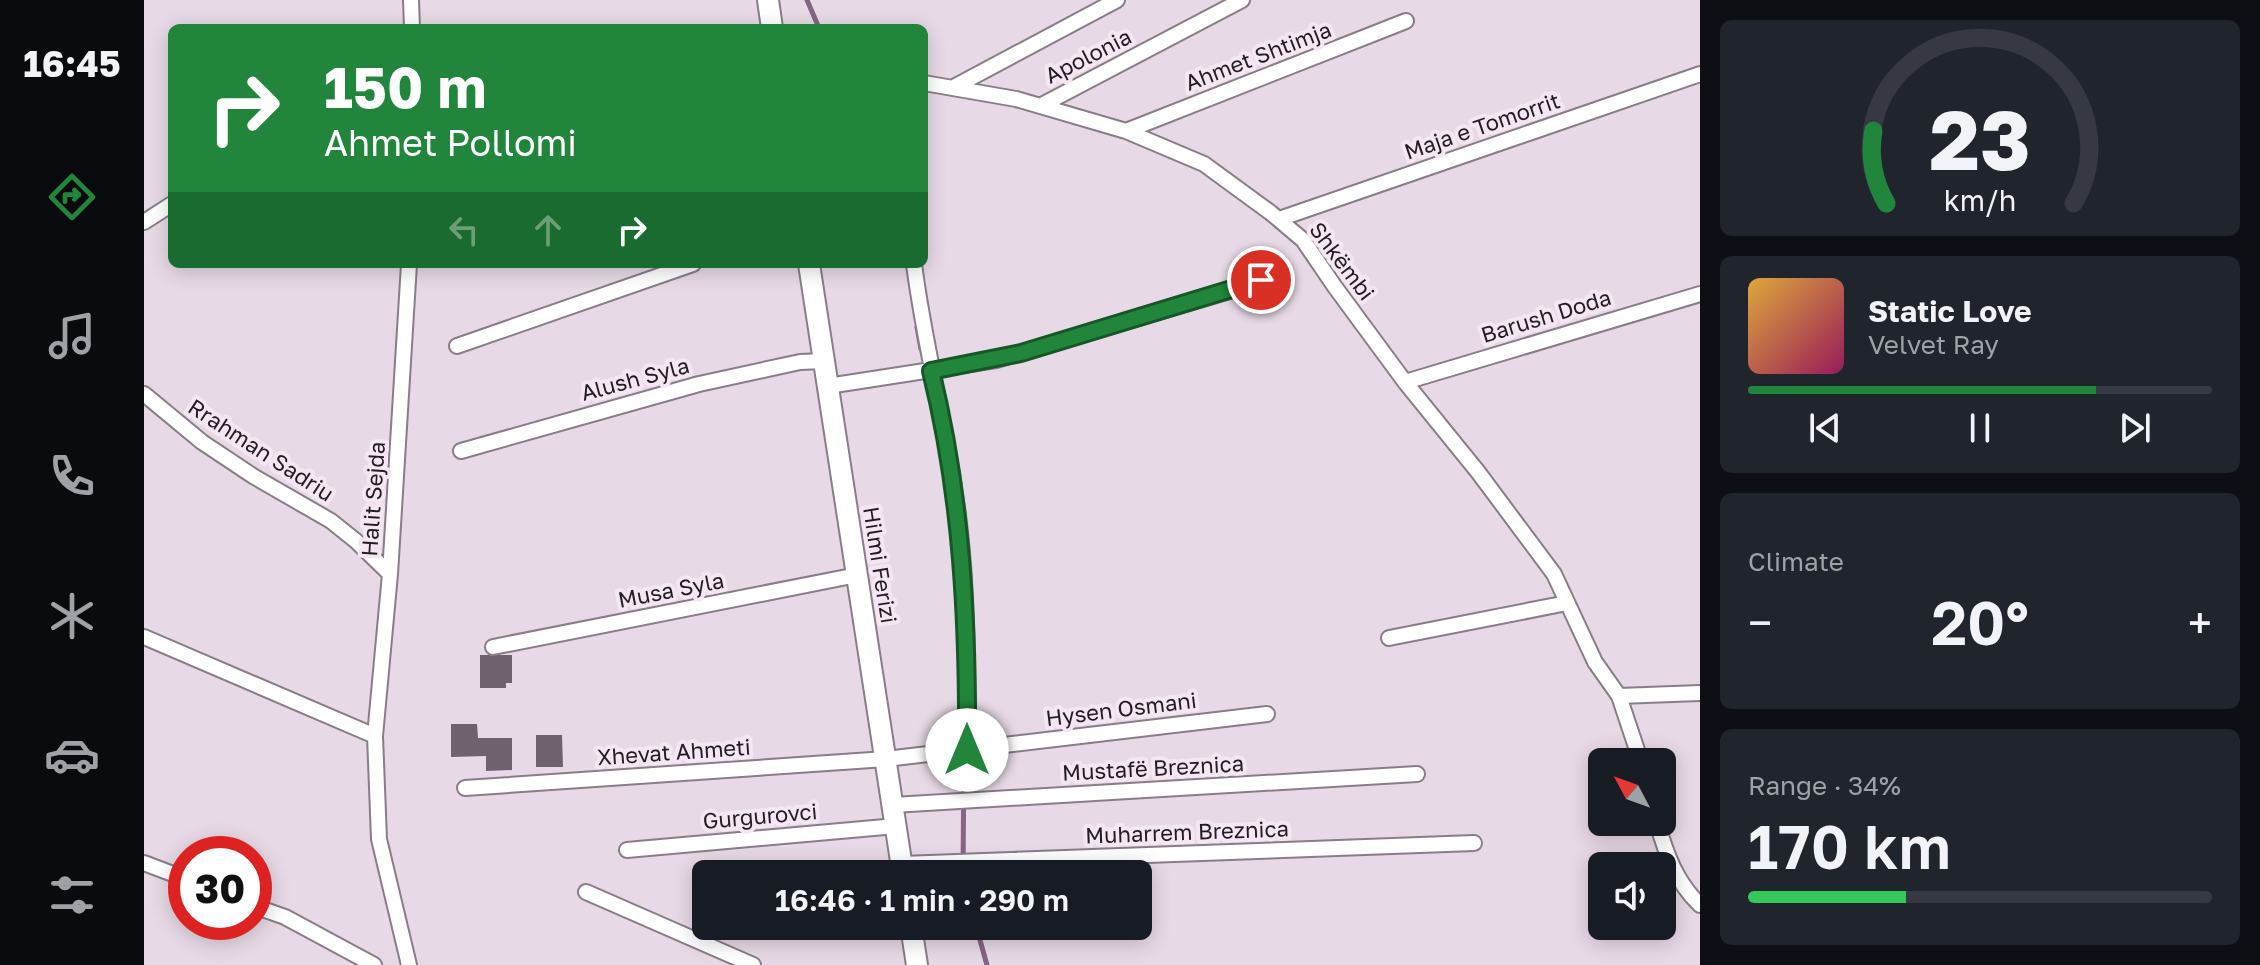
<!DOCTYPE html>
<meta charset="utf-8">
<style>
:root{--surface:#171b24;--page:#20242c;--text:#f1f3f6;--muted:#9ea1a6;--line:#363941;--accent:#21863b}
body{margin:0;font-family:"Golos Text",sans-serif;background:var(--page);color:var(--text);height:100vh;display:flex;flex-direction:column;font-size:30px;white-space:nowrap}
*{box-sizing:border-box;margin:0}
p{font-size:26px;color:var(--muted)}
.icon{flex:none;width:44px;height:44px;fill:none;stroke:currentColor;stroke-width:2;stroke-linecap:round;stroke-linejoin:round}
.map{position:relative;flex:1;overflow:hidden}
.side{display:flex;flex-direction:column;gap:20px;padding:20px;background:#0d0f14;width:560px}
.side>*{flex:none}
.guide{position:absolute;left:24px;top:24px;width:760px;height:244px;border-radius:12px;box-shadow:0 4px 20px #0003;background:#21863b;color:#fff;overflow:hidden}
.needle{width:52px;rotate:311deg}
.buttons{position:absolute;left:1444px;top:748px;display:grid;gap:16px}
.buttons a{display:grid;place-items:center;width:88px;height:88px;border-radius:12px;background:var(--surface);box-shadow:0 4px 20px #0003;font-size:40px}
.speed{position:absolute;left:24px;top:836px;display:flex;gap:16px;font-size:40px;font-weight:700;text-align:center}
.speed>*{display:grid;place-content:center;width:104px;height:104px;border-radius:50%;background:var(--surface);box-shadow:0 4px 20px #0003;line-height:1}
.speed .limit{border:12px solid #d22;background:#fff;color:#111}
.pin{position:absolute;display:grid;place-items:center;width:68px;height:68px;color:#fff;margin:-34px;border:4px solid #fff;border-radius:50%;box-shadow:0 2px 8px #0007}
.me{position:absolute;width:88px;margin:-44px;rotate:0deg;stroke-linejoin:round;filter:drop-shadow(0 0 6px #0008)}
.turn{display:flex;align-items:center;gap:28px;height:168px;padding:0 24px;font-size:36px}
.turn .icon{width:104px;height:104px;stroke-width:2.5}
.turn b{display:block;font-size:56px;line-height:68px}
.lanes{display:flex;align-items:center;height:76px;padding:0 24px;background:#0003;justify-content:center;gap:40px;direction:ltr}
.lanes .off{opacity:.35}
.big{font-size:60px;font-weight:600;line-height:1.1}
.side .card{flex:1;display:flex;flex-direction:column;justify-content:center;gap:12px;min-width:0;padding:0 28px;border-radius:12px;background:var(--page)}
.side .dial{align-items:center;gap:0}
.dial svg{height:208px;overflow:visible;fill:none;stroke:var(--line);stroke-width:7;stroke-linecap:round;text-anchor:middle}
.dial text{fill:var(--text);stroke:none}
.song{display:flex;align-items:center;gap:24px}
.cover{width:96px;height:96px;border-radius:12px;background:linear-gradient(135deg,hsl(40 70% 55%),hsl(330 70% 35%))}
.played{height:8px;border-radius:4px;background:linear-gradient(90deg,var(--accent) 75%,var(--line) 75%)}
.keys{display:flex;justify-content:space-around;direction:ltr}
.heat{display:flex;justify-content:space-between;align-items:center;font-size:44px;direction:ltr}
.charge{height:12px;border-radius:6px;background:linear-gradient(90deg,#34c759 34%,var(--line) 0)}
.trip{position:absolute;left:548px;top:860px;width:460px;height:80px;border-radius:12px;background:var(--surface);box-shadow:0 4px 20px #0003;font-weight:600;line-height:80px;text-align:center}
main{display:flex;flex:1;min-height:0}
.dock{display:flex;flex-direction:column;width:144px;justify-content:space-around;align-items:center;background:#090b0e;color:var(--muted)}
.dock .icon{width:56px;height:56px}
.dock .current{color:var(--accent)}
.dock b{font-size:36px;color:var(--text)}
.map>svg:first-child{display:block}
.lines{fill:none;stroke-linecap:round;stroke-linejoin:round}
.stream{stroke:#866484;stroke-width:5}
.building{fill:#6d626d}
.street-casing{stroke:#887d88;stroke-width:18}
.secondary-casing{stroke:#887d88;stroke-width:24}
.street{stroke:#fff;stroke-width:14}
.secondary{stroke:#fff;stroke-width:20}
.route-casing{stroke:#155726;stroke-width:20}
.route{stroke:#21863b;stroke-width:14}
.labels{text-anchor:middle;stroke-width:8;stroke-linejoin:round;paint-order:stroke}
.street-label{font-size:22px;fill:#221d21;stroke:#f4e7f3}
</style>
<main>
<nav class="dock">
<b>16:45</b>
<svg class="icon current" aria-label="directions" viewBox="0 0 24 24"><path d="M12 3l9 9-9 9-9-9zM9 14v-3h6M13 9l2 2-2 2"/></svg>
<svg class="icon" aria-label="music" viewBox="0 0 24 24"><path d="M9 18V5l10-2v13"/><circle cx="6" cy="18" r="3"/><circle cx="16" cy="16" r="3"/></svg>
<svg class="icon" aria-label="phone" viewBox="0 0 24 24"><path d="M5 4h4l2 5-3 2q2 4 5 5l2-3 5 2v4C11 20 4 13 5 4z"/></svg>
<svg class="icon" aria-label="climate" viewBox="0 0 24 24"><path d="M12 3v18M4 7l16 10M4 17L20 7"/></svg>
<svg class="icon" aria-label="car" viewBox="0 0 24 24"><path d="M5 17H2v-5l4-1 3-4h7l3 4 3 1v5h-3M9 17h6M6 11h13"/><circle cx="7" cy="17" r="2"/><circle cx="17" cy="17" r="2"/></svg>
<svg class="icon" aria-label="filters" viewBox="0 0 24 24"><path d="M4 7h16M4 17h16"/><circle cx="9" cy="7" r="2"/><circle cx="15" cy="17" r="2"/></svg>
</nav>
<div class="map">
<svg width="1556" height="965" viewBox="0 0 1556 965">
<rect width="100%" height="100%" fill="#e7dae6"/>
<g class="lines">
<!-- stream -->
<path class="stream" d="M 663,0 L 675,28
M 773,327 L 777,349
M 815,623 L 816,685
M 819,874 L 820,751
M 832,926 L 843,965"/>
</g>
<!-- building -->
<path class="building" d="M 336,655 L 368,655 L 368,683 L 362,683 L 362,688 L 336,688 Z
M 307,724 L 333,724 L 334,738 L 368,738 L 368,770 L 342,771 L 342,756 L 307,757 Z
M 392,735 L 418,735 L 419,767 L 392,767 Z"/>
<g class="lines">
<defs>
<path id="street" d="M 267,0 L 268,28
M 780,83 L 872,99 L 982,131 L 1060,164 L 1127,213 L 1159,240 L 1191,287 L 1261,382 L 1334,472 L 1410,574 L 1451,662 L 1475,696 L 1497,762
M 808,88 L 973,0
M 896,106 L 1098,0
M 982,131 L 1262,21
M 1135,219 L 1556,74
M 0,222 L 28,204
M 265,264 L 246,574 L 231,736 L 235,839 L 265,965
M 770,264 C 781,351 805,436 815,523 C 824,598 823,674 823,750
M 313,346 L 549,264
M 1261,382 L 1556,294
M 684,386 L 852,360 L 1099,287 L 1136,273
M 0,394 L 58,442 L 109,476 L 187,521 L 212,541 L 246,574
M 317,451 L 555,384 L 656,362 L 680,361
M 0,637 L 231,736
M 1245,638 L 1423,603
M 349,647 L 713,575
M 1475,696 L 1556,693
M 321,788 L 742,759 L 1123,714
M 749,805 L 1273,774
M 1513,822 C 1522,854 1532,882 1556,905
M 483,850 L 752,826
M 0,863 L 42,879
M 758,864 L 1330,843
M 442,892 L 609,965
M 110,906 L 141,917 L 230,965"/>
<path id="secondary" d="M 624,0 L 628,28
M 665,264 L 759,874
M 767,926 L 773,965"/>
</defs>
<!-- street casing -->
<use href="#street" class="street-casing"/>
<!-- secondary casing -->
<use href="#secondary" class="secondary-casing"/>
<!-- street -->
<use href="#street" class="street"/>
<!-- secondary -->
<use href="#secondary" class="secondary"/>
</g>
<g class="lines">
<defs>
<path id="route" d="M 823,750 C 824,622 818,496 787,371 L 877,353 L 1117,280"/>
</defs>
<!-- route casing -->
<use href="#route" class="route-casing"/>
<!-- route -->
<use href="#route" class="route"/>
</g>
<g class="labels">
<!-- street labels -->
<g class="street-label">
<text transform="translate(944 56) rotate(-27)" y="8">Apolonia</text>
<text transform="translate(1114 56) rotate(-21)" y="8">Ahmet Shtimja</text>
<text transform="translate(1338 126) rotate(-19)" y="8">Maja e Tomorrit</text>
<text transform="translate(1198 261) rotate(53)" y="8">Shkëmbi</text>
<text transform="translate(1402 316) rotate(-17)" y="8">Barush Doda</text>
<text transform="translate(491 379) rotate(-15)" y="8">Alush Syla</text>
<text transform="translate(117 450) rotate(33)" y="8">Rrahman Sadriu</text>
<text transform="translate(229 499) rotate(-86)" y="8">Halit Sejda</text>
<text transform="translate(736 565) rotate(81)" y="8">Hilmi Ferizi</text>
<text transform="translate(527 590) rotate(-11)" y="8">Musa Syla</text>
<text transform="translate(977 709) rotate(-7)" y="8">Hysen Osmani</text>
<text transform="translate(530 752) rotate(-4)" y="8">Xhevat Ahmeti</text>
<text transform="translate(1009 768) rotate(-3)" y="8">Mustafë Breznica</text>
<text transform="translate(616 816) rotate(-5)" y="8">Gurgurovci</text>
<text transform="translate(1043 832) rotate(-2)" y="8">Muharrem Breznica</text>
</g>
</g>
</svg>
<div class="buttons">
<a><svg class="needle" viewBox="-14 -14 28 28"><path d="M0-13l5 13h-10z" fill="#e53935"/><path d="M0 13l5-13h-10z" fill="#9ea1a6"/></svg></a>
<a><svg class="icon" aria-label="sound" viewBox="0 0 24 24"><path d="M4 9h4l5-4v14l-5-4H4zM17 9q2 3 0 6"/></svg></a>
</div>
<div class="speed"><div class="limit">30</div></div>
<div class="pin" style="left:1117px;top:280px;background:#d93025"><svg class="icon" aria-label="arrive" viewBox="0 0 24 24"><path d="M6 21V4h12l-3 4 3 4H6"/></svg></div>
<svg class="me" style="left:823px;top:750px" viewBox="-20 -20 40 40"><circle r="19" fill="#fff"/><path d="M0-13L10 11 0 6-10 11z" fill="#21863b"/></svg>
<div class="trip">16:46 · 1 min · 290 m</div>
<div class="guide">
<div class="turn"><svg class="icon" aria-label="right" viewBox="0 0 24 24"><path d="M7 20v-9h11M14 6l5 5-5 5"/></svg><div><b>150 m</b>Ahmet Pollomi</div></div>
<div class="lanes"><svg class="icon off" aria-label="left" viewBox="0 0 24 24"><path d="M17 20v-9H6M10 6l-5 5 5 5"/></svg><svg class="icon off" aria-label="ahead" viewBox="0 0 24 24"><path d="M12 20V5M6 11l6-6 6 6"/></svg><svg class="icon" aria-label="right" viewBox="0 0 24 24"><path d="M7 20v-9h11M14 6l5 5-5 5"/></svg></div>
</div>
</div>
<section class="side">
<div class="card dial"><svg viewBox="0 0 100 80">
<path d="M14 69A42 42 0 1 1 86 69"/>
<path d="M14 69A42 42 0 0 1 9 41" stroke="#21863b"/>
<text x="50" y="56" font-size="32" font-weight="700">23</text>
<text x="50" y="72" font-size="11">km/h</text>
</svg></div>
<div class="card">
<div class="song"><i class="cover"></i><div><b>Static Love</b><p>Velvet Ray</p></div></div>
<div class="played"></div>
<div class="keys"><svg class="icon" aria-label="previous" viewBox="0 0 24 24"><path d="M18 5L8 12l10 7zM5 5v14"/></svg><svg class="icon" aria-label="pause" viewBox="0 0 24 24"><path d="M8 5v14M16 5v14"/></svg><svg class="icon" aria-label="next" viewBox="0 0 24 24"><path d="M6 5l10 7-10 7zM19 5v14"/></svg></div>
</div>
<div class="card"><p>Climate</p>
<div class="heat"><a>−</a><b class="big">20°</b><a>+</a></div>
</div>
<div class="card"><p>Range · 34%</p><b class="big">170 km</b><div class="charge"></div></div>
</section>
</main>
